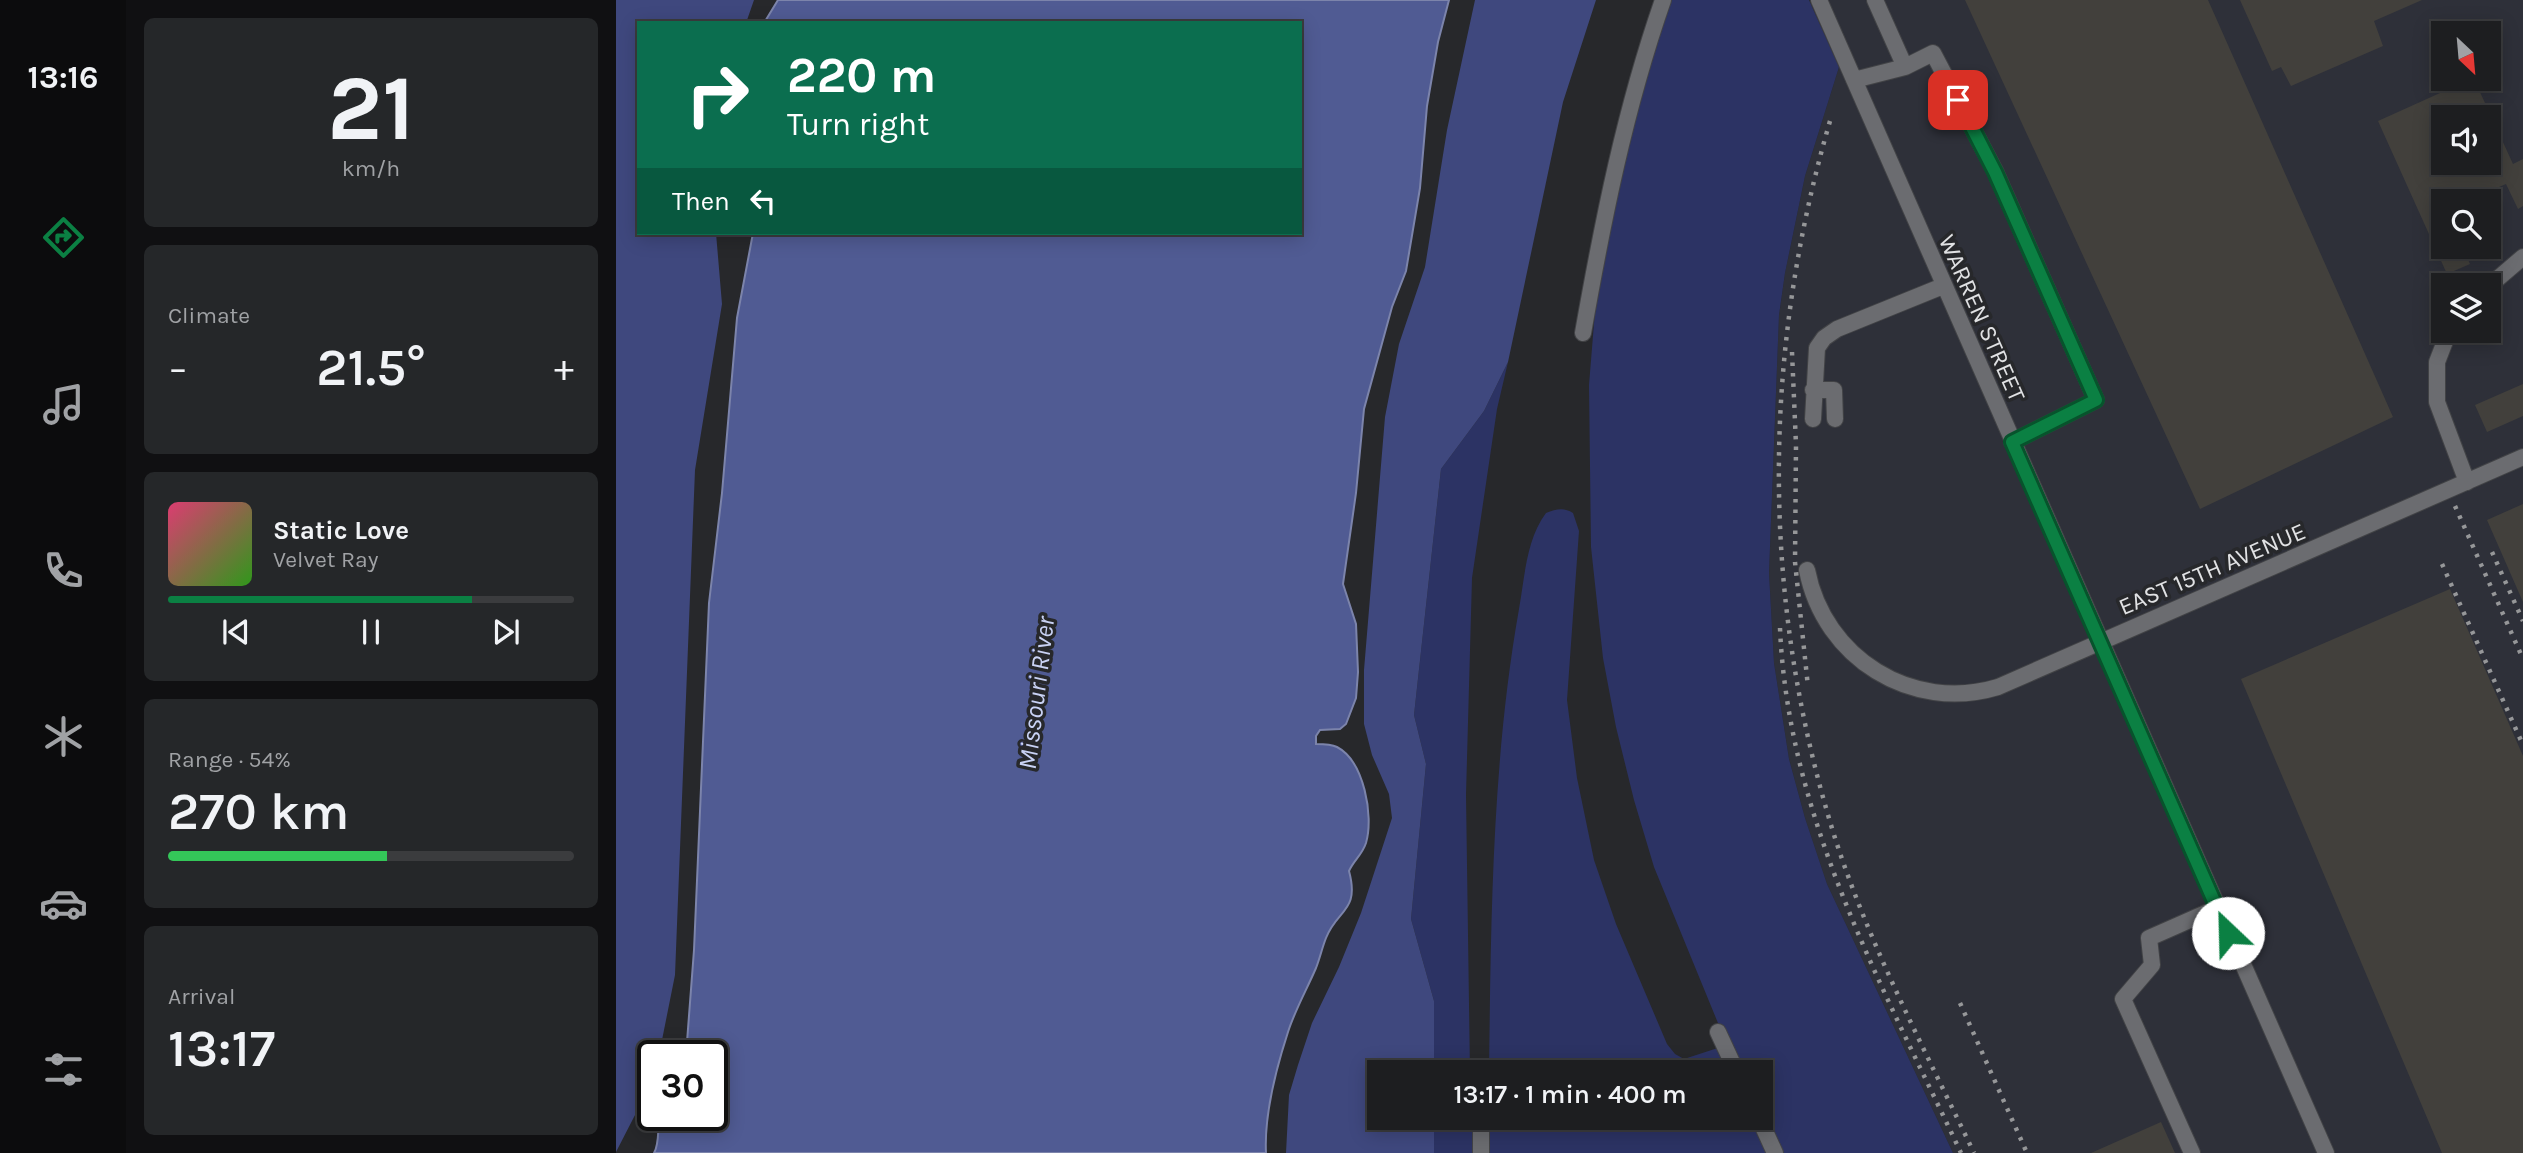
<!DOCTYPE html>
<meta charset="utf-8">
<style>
:root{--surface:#1d1e20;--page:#252729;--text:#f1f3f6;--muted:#a0a2a5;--line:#3b3c3e;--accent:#0b8043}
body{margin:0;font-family:Karla,sans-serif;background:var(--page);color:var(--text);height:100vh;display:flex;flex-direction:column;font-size:26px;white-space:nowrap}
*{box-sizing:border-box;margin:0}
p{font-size:23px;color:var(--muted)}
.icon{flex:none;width:38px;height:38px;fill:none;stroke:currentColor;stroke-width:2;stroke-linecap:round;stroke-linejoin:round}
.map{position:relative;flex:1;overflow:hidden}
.side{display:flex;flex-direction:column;gap:18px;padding:18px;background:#101012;width:490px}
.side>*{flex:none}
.guide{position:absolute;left:21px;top:21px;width:665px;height:214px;border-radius:0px;box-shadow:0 4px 18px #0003,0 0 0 2px var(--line);background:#0b6e4f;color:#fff;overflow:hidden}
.needle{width:46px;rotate:154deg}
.buttons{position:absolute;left:1815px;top:21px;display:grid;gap:14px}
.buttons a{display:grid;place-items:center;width:70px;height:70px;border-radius:0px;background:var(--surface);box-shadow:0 4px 18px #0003,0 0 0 2px var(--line);font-size:35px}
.speed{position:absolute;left:21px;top:1040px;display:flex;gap:14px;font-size:35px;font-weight:700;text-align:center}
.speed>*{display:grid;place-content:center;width:91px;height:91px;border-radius:50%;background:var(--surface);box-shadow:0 4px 18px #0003,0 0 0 2px var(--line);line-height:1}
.speed .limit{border:4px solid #111;border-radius:10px;background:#fff;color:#111}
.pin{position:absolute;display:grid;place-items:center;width:60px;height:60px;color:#fff;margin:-30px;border-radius:14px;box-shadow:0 4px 10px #0006}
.me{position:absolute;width:77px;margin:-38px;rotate:336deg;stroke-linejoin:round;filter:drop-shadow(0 0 5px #0008)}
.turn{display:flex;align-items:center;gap:24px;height:147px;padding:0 35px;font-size:32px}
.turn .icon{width:91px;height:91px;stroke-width:2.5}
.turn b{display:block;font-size:49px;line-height:60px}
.then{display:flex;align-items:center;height:66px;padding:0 35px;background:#0003;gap:14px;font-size:26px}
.big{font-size:52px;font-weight:600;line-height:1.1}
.side .widget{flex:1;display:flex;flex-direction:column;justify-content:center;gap:10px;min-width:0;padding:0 24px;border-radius:10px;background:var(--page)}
.side .dial{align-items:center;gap:0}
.dial b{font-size:91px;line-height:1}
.song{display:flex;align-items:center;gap:21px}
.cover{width:84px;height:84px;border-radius:10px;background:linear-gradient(135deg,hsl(340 70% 55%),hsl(110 70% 35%))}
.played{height:7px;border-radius:4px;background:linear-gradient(90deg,var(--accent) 75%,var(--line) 75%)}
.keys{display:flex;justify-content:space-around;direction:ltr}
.heat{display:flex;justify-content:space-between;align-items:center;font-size:38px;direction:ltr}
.charge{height:10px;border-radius:5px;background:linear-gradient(90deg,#34c759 54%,var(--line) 0)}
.trip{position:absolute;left:751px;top:1060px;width:406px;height:70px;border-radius:0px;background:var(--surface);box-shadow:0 4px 18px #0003,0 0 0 2px var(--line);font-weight:600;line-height:70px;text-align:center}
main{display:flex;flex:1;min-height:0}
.dock{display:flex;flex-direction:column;width:126px;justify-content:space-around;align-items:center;background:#0c0c0d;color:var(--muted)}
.dock .icon{width:49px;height:49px}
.dock .selected{color:var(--accent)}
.dock b{font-size:32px;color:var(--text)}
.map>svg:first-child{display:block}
.built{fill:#2e3039;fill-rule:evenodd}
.green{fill:#2c3364}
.forest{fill:#3f487e}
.water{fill:#505b93;stroke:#7c84ab;stroke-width:2}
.building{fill:#42403c;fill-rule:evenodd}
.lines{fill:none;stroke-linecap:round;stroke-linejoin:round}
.minor-casing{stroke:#424346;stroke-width:18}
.minor{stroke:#6b6c70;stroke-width:16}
.rail{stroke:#969799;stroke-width:4.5;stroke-dasharray:3.5 7;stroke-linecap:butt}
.route-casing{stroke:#07532c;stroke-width:18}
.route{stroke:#0b8043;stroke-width:12}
.labels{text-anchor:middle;stroke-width:7;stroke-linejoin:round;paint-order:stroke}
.street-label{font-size:24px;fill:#e1e2e4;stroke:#27282b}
.water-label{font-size:26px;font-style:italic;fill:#c9d2f4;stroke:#27282b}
</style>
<main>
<nav class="dock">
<b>13:16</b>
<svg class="icon selected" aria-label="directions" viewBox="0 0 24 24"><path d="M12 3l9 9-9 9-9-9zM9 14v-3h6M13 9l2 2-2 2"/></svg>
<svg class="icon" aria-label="music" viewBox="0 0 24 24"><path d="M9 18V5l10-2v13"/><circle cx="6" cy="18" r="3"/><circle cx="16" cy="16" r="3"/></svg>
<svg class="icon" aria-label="phone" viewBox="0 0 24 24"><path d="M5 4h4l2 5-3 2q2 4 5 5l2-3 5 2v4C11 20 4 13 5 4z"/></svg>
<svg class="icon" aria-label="climate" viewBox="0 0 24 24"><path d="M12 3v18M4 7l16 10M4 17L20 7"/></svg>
<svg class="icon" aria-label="car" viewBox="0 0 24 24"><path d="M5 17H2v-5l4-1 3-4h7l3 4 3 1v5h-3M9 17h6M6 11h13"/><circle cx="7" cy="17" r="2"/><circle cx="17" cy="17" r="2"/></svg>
<svg class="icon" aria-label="filters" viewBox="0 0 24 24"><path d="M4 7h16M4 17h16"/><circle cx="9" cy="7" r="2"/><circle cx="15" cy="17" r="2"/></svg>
</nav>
<section class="side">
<div class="widget dial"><b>21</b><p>km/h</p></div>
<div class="widget"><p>Climate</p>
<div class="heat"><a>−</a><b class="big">21.5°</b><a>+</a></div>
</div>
<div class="widget">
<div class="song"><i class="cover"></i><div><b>Static Love</b><p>Velvet Ray</p></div></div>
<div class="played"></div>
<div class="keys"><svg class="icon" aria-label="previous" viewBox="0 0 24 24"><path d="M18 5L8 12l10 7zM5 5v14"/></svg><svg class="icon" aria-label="pause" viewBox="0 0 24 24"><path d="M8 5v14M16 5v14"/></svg><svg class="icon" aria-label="next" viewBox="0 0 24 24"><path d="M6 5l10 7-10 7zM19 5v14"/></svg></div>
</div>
<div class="widget"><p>Range · 54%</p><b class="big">270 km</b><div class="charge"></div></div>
<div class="widget"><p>Arrival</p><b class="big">13:17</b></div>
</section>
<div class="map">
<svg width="1907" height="1153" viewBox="0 0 1907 1153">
<rect width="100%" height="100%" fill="#27282b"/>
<!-- built -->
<path class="built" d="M 1203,0 L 1907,0 L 1907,1153 L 1337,1153 L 1211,884 L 1189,818 L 1173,759 L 1158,663 L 1153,573 L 1163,315 L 1169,273 L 1189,176 L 1223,67 L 1248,122 ZM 1827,33 L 1872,33 L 1872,79 L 1827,79 ZM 1827,117 L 1872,117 L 1872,163 L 1827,163 ZM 1827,201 L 1872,201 L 1872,247 L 1827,247 ZM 1827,285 L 1872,285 L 1872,331 L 1827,331 Z"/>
<!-- green -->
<path class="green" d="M 1055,0 L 1193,0 L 1223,67 L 1189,176 L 1169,273 L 1163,315 L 1153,573 L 1158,663 L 1173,759 L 1189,818 L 1211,884 L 1337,1153 L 818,1153 L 818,1118 L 855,1118 L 857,1132 L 862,1137 L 869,1137 L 874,1131 L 874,1118 L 1144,1118 L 1144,1073 L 873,1073 C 875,918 876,762 903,609 C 909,576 910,540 930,513 C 940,509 948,507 957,513 L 963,531 L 951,700 L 961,778 L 978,860 L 1000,924 L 1051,1044 L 1059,1054 L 1068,1059 L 1111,1045 L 1038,867 L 1018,800 L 1000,727 L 987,658 L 975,547 L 973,385 L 983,262 L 1020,107 Z
M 892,362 L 881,409 L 856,578 L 850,795 L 854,1073 L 818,1073 L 818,1001 L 795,919 L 810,764 L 798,715 L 825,469 L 868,411 Z"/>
<!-- forest -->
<path class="forest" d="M 0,0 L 138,0 L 130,23 L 23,23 L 23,233 L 100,233 L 106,304 L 79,470 L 59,975 L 43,1055 L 37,1055 L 37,1080 L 0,1152 Z
M 859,0 L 980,0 L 947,102 L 892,362 L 868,411 L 825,469 L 798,715 L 810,764 L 795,919 L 818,1001 L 818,1073 L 763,1073 L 763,1118 L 818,1118 L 818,1153 L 670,1153 L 673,1095 L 682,1065 L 696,1023 L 723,967 L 745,913 L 776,818 L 773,794 L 756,755 L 748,724 L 748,670 L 769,417 L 783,344 L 809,267 L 831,130 Z"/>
<!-- water -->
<path class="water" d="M 162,0 L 833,0 L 822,42 L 811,106 L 804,188 L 790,271 L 776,307 L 748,409 L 740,493 L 727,584 L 740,624 L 742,672 L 740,698 L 730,724 L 724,729 L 704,730 L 700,736 L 700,744 C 707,744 715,744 721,747 C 748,761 758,816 750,843 C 746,855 738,860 733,871 C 744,912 721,909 710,938 C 706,948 704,958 700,968 C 691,989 679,1010 672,1032 C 660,1069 648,1114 650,1153 L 38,1153 C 44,1143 41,1127 44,1115 L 96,1115 L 96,1055 L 71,1055 L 71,1042 L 78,950 L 93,603 L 106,493 L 121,318 L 137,233 L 684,233 L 684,23 L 148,23 Z"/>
<!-- building -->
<path class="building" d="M 1349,0 L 1592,0 L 1777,417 L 1584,509 Z
M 1624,0 L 1806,0 L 1758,21 L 1767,46 L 1675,86 L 1665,67 L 1656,71 Z
M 1855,79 L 1858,79 L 1897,164 L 1907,159 L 1907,206 L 1902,209 L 1890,184 L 1851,201 L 1827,201 L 1827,247 L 1846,247 L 1854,264 L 1831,274 L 1762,121 ZM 1827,117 L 1872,117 L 1872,163 L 1827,163 Z
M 1907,384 L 1907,416 L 1871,432 L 1859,405 Z
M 1907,504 L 1907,602 L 1871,520 Z
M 1834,589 L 1907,756 L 1907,1153 L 1826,1153 L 1625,679 Z
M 1545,1122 L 1559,1153 L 1475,1153 Z"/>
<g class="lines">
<defs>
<path id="minor" d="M 1203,0 L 1710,1153
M 1259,0 L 1289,67
M 1238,80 L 1289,67 L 1317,53 L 1379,171 L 1480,400 L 1396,442
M 1872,287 L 1907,257
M 1833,331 L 1821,362 L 1821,402 L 1851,482
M 967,333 C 987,220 1009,109 1047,0
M 1197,390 L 1218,390 L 1219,419
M 1197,419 L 1201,348 L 1208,338 L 1221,329 L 1327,286
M 1191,570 C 1208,658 1296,713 1382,687 L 1907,457
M 1102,1032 L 1121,1073
M 1143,1118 L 1159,1153
M 865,1153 L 865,1128
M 1576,1153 L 1507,999 L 1536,965 L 1533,938 L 1601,908"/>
</defs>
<!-- minor casing -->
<use href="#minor" class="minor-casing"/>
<!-- minor -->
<use href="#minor" class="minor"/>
<!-- rail -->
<path class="rail" d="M 1214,121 C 1145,358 1145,602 1219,838 C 1254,947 1309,1050 1358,1153
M 1176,352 L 1180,445 L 1179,562 L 1192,687
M 1839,506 L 1907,659
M 1876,552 L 1907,621
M 1826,564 L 1907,745
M 1164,628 C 1172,818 1266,985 1345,1153
M 1344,1003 L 1411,1153"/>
</g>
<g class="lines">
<defs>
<path id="route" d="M 1342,100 L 1379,172 L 1480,400 L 1396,442 L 1612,933"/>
</defs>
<!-- route casing -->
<use href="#route" class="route-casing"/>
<!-- route -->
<use href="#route" class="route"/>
</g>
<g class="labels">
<!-- street labels -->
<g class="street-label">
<text transform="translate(1366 318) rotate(66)" y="8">WARREN STREET</text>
<text transform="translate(1596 569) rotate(-23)" y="8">EAST 15TH AVENUE</text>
</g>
<!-- water labels -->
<g class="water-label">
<text transform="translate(420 693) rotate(-83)" y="9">Missouri River</text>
</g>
</g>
</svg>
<div class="buttons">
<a><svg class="needle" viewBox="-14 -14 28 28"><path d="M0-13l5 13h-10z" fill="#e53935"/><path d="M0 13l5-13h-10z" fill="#a0a2a5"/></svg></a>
<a><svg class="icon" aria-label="sound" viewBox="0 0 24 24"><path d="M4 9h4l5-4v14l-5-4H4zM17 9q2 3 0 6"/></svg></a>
<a><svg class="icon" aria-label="search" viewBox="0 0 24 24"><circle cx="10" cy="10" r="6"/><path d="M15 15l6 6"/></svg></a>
<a><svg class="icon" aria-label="layers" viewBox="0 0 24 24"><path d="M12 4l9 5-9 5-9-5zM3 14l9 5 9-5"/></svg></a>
</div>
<div class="speed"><div class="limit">30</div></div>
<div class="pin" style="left:1342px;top:100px;background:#d93025"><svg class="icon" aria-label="arrive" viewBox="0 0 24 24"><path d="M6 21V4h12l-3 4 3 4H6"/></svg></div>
<svg class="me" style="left:1612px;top:933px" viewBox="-20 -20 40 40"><circle r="19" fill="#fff"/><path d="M0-13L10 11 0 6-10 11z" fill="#0b8043"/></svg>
<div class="trip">13:17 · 1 min · 400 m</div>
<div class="guide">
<div class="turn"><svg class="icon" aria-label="right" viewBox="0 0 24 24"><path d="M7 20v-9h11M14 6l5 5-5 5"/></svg><div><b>220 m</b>Turn right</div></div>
<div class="then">Then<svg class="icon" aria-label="left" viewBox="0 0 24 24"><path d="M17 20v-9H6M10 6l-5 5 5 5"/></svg></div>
</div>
</div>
</main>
